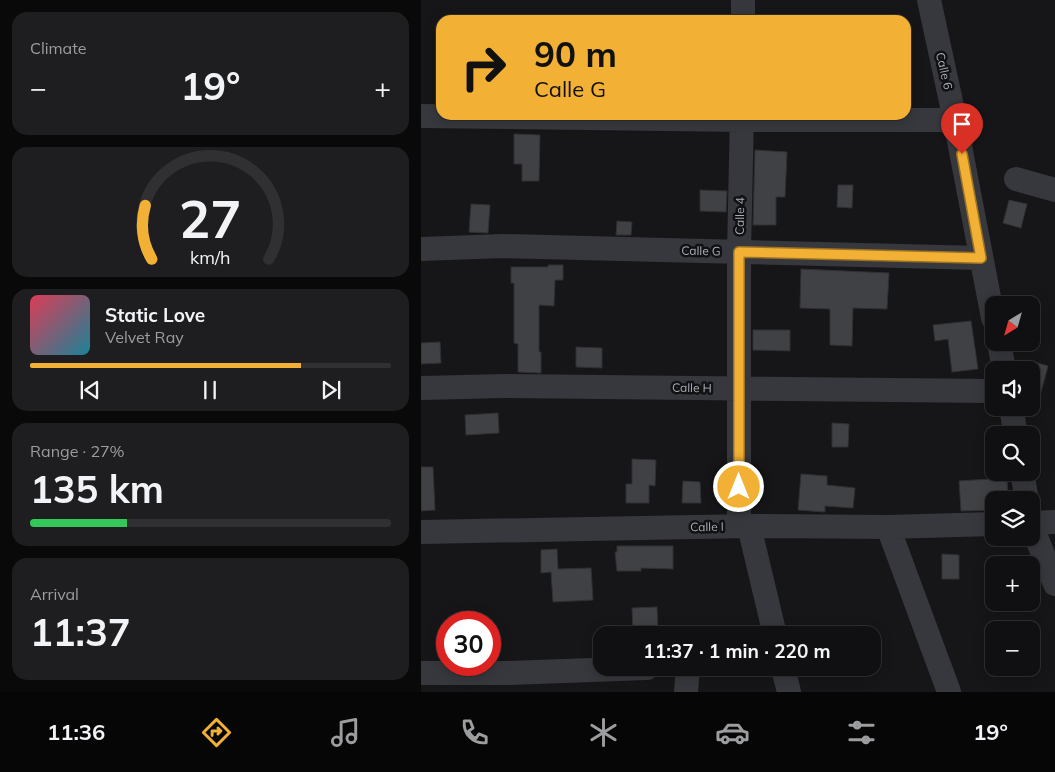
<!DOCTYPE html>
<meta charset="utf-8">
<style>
:root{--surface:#101012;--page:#1e1e20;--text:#f1f3f6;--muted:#9c9d9f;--line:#303032;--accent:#f2b134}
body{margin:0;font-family:Mulish,sans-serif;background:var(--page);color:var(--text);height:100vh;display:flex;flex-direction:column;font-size:19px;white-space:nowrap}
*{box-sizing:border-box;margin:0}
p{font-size:16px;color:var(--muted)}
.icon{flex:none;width:28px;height:28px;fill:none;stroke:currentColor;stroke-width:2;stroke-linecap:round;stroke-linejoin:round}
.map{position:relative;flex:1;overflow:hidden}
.details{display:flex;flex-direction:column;gap:12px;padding:12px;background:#09090a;width:421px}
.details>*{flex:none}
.guide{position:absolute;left:15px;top:15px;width:475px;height:105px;border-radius:15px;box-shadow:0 2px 12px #0003,0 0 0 1px var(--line);background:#f2b134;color:#111;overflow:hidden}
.needle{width:32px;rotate:217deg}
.buttons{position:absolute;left:564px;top:296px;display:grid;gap:10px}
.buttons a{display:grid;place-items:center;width:55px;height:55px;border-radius:10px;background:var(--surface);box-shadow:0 2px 12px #0003,0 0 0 1px var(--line);font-size:25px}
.speed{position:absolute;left:15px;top:611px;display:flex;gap:10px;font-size:25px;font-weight:700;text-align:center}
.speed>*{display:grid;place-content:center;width:65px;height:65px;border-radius:50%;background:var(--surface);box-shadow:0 2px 12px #0003,0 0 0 1px var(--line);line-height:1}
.speed .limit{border:8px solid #d22;background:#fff;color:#111}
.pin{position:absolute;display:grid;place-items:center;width:42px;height:42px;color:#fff;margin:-51px -21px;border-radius:50% 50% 50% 0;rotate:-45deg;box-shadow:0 0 5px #0007}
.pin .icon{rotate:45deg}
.me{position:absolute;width:55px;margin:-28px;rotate:0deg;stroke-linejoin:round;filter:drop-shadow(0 0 4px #0008)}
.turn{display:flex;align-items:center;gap:18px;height:105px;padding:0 15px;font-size:22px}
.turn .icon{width:65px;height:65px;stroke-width:2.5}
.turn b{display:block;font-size:35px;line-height:42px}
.big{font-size:38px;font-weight:700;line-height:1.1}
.details .widget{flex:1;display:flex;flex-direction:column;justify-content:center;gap:8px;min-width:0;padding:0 18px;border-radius:15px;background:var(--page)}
.details .dial{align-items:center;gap:0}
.dial svg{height:130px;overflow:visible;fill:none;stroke:var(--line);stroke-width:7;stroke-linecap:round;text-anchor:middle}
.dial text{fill:var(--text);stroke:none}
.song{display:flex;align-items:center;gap:15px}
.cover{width:60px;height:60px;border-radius:8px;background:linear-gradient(135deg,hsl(350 70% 55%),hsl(190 70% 35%))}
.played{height:5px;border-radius:2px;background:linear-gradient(90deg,var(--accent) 75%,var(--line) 75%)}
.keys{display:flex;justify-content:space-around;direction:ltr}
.heat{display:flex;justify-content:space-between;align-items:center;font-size:28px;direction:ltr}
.charge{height:8px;border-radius:4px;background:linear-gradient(90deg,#34c759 27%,var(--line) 0)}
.trip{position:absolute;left:172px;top:626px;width:288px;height:50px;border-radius:15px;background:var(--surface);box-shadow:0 2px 12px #0003,0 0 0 1px var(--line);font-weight:700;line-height:50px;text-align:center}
.menu{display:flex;height:80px;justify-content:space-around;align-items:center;background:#060607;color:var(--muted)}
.menu .icon{width:35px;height:35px}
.menu .on{color:var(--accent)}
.menu b{font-size:22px;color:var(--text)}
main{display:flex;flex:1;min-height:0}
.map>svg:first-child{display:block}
.building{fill:#404145;stroke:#303034}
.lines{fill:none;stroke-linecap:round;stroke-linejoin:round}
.minor{stroke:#37383d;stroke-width:24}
.route-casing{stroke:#9d7322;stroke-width:12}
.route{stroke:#f2b134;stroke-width:9}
.labels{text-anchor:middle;stroke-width:5;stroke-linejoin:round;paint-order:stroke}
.street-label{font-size:12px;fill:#a8adb8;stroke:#111113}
</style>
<main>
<section class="details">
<div class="widget"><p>Climate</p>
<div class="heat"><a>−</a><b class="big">19°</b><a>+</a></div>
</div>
<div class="widget dial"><svg viewBox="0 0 100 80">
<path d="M14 69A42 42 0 1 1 86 69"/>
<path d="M14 69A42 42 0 0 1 10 36" stroke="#f2b134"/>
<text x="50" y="56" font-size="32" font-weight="700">27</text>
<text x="50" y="72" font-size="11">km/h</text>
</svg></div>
<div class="widget">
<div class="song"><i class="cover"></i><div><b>Static Love</b><p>Velvet Ray</p></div></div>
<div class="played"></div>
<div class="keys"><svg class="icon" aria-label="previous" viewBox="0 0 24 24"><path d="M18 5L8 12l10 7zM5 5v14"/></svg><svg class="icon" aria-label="pause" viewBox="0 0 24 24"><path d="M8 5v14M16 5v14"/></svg><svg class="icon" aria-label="next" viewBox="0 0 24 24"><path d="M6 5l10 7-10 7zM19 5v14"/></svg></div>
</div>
<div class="widget"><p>Range · 27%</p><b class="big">135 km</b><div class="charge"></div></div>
<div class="widget"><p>Arrival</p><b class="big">11:37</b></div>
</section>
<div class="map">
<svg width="634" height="692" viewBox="0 0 634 692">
<rect width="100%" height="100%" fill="#161618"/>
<!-- building -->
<path class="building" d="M 93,134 L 119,135 L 118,181 L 101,181 L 101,164 L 93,164 Z
M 334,150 L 366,152 L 364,197 L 355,197 L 355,225 L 332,225 Z
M 417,185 L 432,185 L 431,208 L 416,207 Z
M 279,190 L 306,191 L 305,212 L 279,211 Z
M 588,200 L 606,204 L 600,228 L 582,223 Z
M 50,204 L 69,205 L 67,233 L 48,232 Z
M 196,221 L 211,222 L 210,235 L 195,235 Z
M 127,265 L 142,265 L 142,280 L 134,280 L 133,306 L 118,305 L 118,352 L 120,352 L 120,373 L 97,372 L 97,344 L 93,343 L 93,283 L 90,283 L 90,267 L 127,267 Z
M 380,269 L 468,273 L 466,309 L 432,308 L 431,346 L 409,345 L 409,309 L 379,308 Z
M 550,321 L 557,369 L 531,372 L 527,339 L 514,341 L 512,325 Z
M 332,330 L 369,330 L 369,351 L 332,350 Z
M 19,342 L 20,363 L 0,364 L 0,343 Z
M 155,347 L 181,348 L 181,368 L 155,367 Z
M 610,361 L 627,366 L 615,411 L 610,410 Z
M 77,413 L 78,433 L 45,435 L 44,415 Z
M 411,423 L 428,424 L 427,447 L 411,447 Z
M 211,459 L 235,460 L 234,486 L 228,485 L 228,503 L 205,503 L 205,484 L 211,484 Z
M 0,467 L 12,467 L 14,510 L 0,511 Z
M 380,474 L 406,476 L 406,485 L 434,488 L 432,508 L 404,506 L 404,512 L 377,510 Z
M 586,478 L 587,500 L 572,500 L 572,510 L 540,511 L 538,481 Z
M 262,481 L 279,482 L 280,503 L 261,503 Z
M 196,546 L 252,546 L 252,569 L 220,568 L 220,571 L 196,571 L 194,552 L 196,552 Z
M 136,549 L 137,569 L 170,568 L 172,600 L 132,602 L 130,572 L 120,573 L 120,550 Z
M 521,554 L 538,555 L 538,579 L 521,579 Z
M 236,607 L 237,631 L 212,632 L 211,608 Z"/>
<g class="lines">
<!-- minor -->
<path class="minor" d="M 508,0 L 534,120 L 572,318
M 322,20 L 322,0
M 0,116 L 321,120 L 534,120
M 595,179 L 634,190
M 0,249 L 82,246 L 560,258
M 578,342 L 583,370
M 0,388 L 84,386 L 572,391
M 590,408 L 595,435
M 601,472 L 606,500
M 610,523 L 634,522
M 610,524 L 634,584
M 318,526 L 318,252 L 321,115
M 328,526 L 354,635
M 467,527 L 528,692
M 0,532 L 328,526 L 467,527 L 572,524
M 362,668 L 368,692
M 0,673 L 88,673 L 226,668
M 265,692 L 267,668"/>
</g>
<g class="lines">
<defs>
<path id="route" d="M 318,487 L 318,252 L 560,258 L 541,154"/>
</defs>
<!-- route casing -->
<use href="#route" class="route-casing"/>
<!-- route -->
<use href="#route" class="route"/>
</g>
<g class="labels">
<!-- street labels -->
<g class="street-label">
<text transform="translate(523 71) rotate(77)" y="4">Calle 6</text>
<text transform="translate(319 216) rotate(-89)" y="4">Calle 4</text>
<text transform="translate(280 251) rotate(1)" y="4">Calle G</text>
<text transform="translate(271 388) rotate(1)" y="4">Calle H</text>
<text transform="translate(286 527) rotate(-1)" y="4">Calle I</text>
</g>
</g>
</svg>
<div class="buttons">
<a><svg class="needle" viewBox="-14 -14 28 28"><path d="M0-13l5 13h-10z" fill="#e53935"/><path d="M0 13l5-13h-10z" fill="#9c9d9f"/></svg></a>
<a><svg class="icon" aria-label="sound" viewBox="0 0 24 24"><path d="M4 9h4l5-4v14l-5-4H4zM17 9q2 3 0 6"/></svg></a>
<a><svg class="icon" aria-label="search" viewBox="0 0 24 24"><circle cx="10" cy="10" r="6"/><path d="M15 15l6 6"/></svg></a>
<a><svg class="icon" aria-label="layers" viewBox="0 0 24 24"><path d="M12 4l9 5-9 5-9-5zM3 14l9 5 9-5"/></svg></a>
<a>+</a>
<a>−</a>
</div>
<div class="speed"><div class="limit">30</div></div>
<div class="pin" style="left:541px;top:154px;background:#d93025"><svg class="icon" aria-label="arrive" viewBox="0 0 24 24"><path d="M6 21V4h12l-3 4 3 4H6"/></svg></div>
<svg class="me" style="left:318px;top:487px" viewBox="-20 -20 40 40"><circle r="17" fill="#f2b134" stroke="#fff" stroke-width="3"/><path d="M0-11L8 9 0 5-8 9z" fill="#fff"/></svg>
<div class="trip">11:37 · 1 min · 220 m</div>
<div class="guide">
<div class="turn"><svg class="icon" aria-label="right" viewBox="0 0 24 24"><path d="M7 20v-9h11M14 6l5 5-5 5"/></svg><div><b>90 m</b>Calle G</div></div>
</div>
</div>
</main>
<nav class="menu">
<b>11:36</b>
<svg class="icon on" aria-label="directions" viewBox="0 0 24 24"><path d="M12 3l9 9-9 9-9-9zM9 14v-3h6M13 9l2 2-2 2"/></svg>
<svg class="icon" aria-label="music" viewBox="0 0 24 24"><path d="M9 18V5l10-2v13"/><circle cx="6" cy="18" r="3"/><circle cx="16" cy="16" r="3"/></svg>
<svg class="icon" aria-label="phone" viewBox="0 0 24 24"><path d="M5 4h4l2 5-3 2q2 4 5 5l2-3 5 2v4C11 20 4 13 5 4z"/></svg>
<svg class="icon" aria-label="climate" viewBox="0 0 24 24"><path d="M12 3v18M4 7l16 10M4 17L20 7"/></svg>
<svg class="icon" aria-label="car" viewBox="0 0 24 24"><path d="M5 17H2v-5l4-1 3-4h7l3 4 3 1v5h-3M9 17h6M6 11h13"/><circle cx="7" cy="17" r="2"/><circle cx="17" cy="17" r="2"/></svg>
<svg class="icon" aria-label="filters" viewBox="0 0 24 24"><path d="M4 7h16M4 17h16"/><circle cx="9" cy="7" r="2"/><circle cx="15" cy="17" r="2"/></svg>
<b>19°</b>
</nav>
